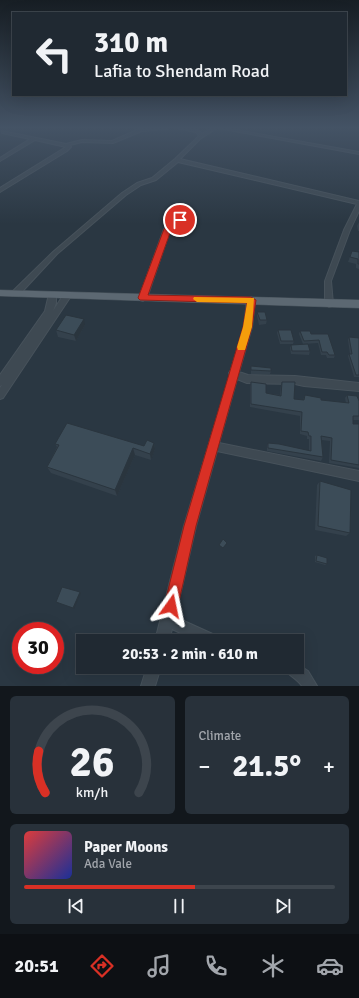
<!DOCTYPE html>
<meta charset="utf-8">
<style>
:root{--surface:#202932;--page:#28313a;--text:#f1f3f6;--muted:#a2a6ac;--line:#3d454d;--accent:#d93025}
body{margin:0;font-family:Signika,sans-serif;background:var(--page);color:var(--text);height:100vh;display:flex;flex-direction:column;font-size:15px;white-space:nowrap}
*{box-sizing:border-box;margin:0}
p{font-size:13px;color:var(--muted)}
.icon{flex:none;width:22px;height:22px;fill:none;stroke:currentColor;stroke-width:2;stroke-linecap:round;stroke-linejoin:round}
.map{position:relative;height:686px;overflow:hidden}
.drawer{display:flex;flex-direction:column;gap:10px;padding:10px;background:#12171c;flex:1}
.drawer>*{flex:none}
.guide{position:absolute;left:12px;top:12px;width:335px;height:84px;border-radius:0px;box-shadow:0 4px 16px #0002,0 0 0 1px var(--line);background:#202932;color:var(--text);overflow:hidden}
.speed{position:absolute;left:12px;top:622px;display:flex;gap:8px;font-size:20px;font-weight:700;text-align:center}
.speed>*{display:grid;place-content:center;width:52px;height:52px;border-radius:50%;background:var(--surface);box-shadow:0 4px 16px #0002,0 0 0 1px var(--line);line-height:1}
.speed .limit{border:6px solid #d22;background:#fff;color:#111}
.pin{position:absolute;display:grid;place-items:center;width:34px;height:34px;color:#fff;margin:-17px;border:2px solid #fff;border-radius:50%;box-shadow:0 1px 4px #0007}
.me{position:absolute;width:44px;margin:-22px;rotate:12deg;stroke-linejoin:round;filter:drop-shadow(0 0 3px #0008)}
.turn{display:flex;align-items:center;gap:14px;height:84px;padding:0 16px;font-size:18px}
.turn .icon{width:52px;height:52px;stroke-width:2.5}
.turn b{display:block;font-size:28px;line-height:34px}
.big{font-size:30px;font-weight:700;line-height:1.1}
.drawer .card{flex:1;display:flex;flex-direction:column;justify-content:center;gap:6px;min-width:0;padding:0 14px;border-radius:6px;background:var(--page)}
.drawer .dial{align-items:center;gap:0}
.dial svg{height:104px;overflow:visible;fill:none;stroke:var(--line);stroke-width:7;stroke-linecap:round;text-anchor:middle}
.dial text{fill:var(--text);stroke:none}
.song{display:flex;align-items:center;gap:12px}
.cover{width:48px;height:48px;border-radius:6px;background:linear-gradient(135deg,hsl(0 70% 55%),hsl(230 70% 35%))}
.played{height:4px;border-radius:2px;background:linear-gradient(90deg,var(--accent) 55%,var(--line) 55%)}
.keys{display:flex;justify-content:space-around;direction:ltr}
.heat{display:flex;justify-content:space-between;align-items:center;font-size:22px;direction:ltr}
.drawer .tiles{flex:1;display:grid;gap:10px;grid-template-columns:1fr 1fr}
.card:last-child{grid-column:span 2}
.trip{position:absolute;left:76px;top:634px;width:228px;height:40px;border-radius:0px;background:var(--surface);box-shadow:0 4px 16px #0002,0 0 0 1px var(--line);font-weight:700;line-height:40px;text-align:center}
.menu{display:flex;height:64px;justify-content:space-around;align-items:center;background:#0d1014;color:var(--muted)}
.menu .icon{width:28px;height:28px}
.menu .on{color:var(--accent)}
.menu b{font-size:18px;color:var(--text)}
.map>svg:first-child{display:block}
.lines{fill:none;stroke-linecap:round;stroke-linejoin:round}
.minor-casing{stroke:#47525b;stroke-width:2}
.major-casing{stroke:#47525b;stroke-width:1}
.minor{fill:#3e4952;fill-rule:evenodd}
.major{fill:#5c6872;fill-rule:evenodd}
.wall{fill:#34414c}
.shaded-wall{fill:#2a353e}
.building{fill:#3c4c58;stroke:#2a353e}
.route{fill:#d93025;stroke:#8d1f18}
.slow{fill:#f59e0b}
</style>
<div class="map">
<svg width="359" height="686" viewBox="0 0 359 686">
<rect width="100%" height="100%" fill="#2a3742"/>
<g class="lines">
<defs>
<path id="minor" d="M 155,128 L 169,128 L 167,129 L 142,131 L 113,143 L 82,142 L 70,145 L 71,147 L 67,151 L 0,192 L 0,188 L 66,147 L 35,140 L 0,161 L 0,158 L 30,139 L 2,133 L 2,131 L 66,144 L 82,140 L 112,141 L 139,129 Z
M 176,128 C 183,127 198,127 202,134 L 213,128 L 217,128 L 200,139 L 180,159 L 359,201 L 359,211 L 350,230 L 331,281 L 333,304 L 332,306 L 329,307 L 325,304 L 325,281 L 344,230 L 357,204 L 178,162 L 156,180 L 141,185 L 126,195 L 57,254 L 18,296 L 12,296 L 11,294 L 12,292 L 53,252 L 122,193 L 137,183 L 152,178 L 175,159 L 199,136 L 196,132 Z
M 218,128 L 225,128 L 359,152 L 359,154 Z
M 180,218 L 183,220 L 182,221 L 170,230 L 147,298 L 143,301 L 140,300 L 139,298 L 164,229 Z
M 49,294 L 52,294 L 56,296 L 56,303 L 53,311 L 64,294 L 67,294 L 71,296 L 3,398 L 0,399 L 0,388 L 2,385 L 0,386 L 0,375 L 45,311 Z
M 251,297 L 255,300 L 252,327 L 239,372 L 248,375 L 295,376 L 359,383 L 359,391 L 304,386 L 295,384 L 247,383 L 237,379 L 219,443 L 359,471 L 359,481 L 217,451 L 196,526 L 175,617 L 217,636 L 219,641 L 198,641 L 172,629 L 169,641 L 155,641 L 184,526 L 230,375 L 229,373 L 231,370 L 244,327 L 247,300 Z
M 297,664 L 308,671 L 317,686 L 302,686 C 297,678 287,675 283,667 L 297,667 Z
M 147,667 L 161,667 L 155,686 L 141,686 Z"/>
<path id="major" d="M 0,290 L 359,300 L 359,308 L 0,296 Z"/>
</defs>
<!-- minor casing -->
<use href="#minor" class="minor-casing"/>
<!-- major casing -->
<use href="#major" class="major-casing"/>
<!-- minor -->
<use href="#minor" class="minor"/>
<!-- major -->
<use href="#major" class="major"/>
</g>
<!-- wall -->
<path class="wall" d="M 359,222 L 359,231 L 358,231 L 357,226 Z
M 359,249 L 359,269 L 356,268 L 356,264 L 348,262 L 352,251 L 358,252 Z
M 257,312 L 267,320 L 266,324 L 259,325 L 257,316 Z
M 85,325 L 76,341 L 58,337 L 56,330 Z
M 278,330 L 294,341 L 293,344 L 280,344 L 277,333 Z
M 300,331 L 311,334 L 328,334 L 335,355 L 334,358 L 327,358 L 326,355 L 321,355 L 318,343 L 303,344 L 299,334 Z
M 349,337 L 359,338 L 359,377 L 354,377 L 348,356 L 349,354 L 350,354 L 348,340 Z
M 291,345 L 310,351 L 309,355 L 291,354 L 290,348 Z
M 251,366 L 271,371 L 270,374 L 251,374 Z
M 251,382 L 266,393 L 280,395 L 281,385 L 282,382 L 294,399 L 303,400 L 305,395 L 321,400 L 346,403 L 345,398 L 347,395 L 359,401 L 359,420 L 353,420 L 353,424 L 359,424 L 359,468 L 329,463 L 330,441 L 322,440 L 323,457 L 321,461 L 267,451 L 267,446 L 268,443 L 309,451 L 309,439 L 307,439 L 307,436 L 300,434 L 300,416 L 250,407 L 250,386 Z
M 154,443 L 155,449 L 151,460 L 135,455 L 117,496 L 51,473 L 47,467 L 57,447 L 55,444 L 144,446 Z
M 320,481 L 350,533 L 346,536 L 315,530 L 317,485 Z
M 317,555 L 327,564 L 325,565 L 315,562 L 315,556 Z"/>
<!-- shaded-wall -->
<path class="shaded-wall" d="M 84,319 L 85,325 L 76,341 L 74,335 Z
M 154,443 L 155,449 L 151,460 L 150,454 Z
M 133,448 L 135,455 L 117,496 L 115,490 Z
M 80,592 L 81,593 L 74,609 L 73,608 Z"/>
<!-- building -->
<path class="building" d="M 352,251 L 359,252 L 359,251 L 359,264 L 358,264 L 358,259 L 350,257 Z
M 257,312 L 265,312 L 267,320 L 260,320 Z
M 66,315 L 84,319 L 74,335 L 56,330 Z
M 278,330 L 291,330 L 294,341 L 281,341 Z
M 300,331 L 310,331 L 311,334 L 328,334 L 335,355 L 329,355 L 327,352 L 322,352 L 319,340 L 304,341 Z
M 349,337 L 359,338 L 359,375 L 356,375 L 349,354 L 352,354 Z
M 308,344 L 310,351 L 292,351 L 291,345 Z
M 251,366 L 271,368 L 271,371 L 251,370 Z
M 251,382 L 266,384 L 266,393 L 281,396 L 282,382 L 295,382 L 294,399 L 304,400 L 305,395 L 321,398 L 321,400 L 349,403 L 347,395 L 357,396 L 359,401 L 359,416 L 353,416 L 353,424 L 359,424 L 359,465 L 331,460 L 332,438 L 321,436 L 323,457 L 268,448 L 268,443 L 279,444 L 311,451 L 311,436 L 309,436 L 308,432 L 301,431 L 302,412 L 251,404 Z
M 67,423 L 144,446 L 147,440 L 154,443 L 150,454 L 133,448 L 115,490 L 47,467 L 59,445 L 55,444 Z
M 320,481 L 351,490 L 350,533 L 318,526 Z
M 223,539 L 227,543 L 223,548 L 219,545 Z
M 317,555 L 327,558 L 327,564 L 316,561 Z
M 62,587 L 80,592 L 73,608 L 56,602 Z"/>
<!-- sky -->
<linearGradient id="sky" x2="0" y2="1"><stop stop-color="#171e24"/><stop offset="0.57" stop-color="#445365"/><stop offset="1" stop-color="#445365" stop-opacity="0"/></linearGradient>
<rect width="359" height="224" fill="url(#sky)"/>
<!-- route -->
<path class="route" d="M 178,219 L 184,220 L 171,230 L 148,295 L 251,297 L 256,300 L 252,327 L 196,526 L 178,606 L 176,611 L 171,613 L 166,611 L 164,606 L 184,526 L 243,327 L 247,303 L 140,300 L 138,298 L 164,229 Z"/>
<!-- slow -->
<path class="slow" d="M 194,297 L 254,298 L 252,327 L 245,350 L 238,350 L 237,347 L 243,327 L 247,303 L 197,302 L 193,299 Z"/>
</svg>
<div class="speed"><div class="limit">30</div></div>
<div class="pin" style="left:180px;top:220px;background:#d93025"><svg class="icon" aria-label="arrive" viewBox="0 0 24 24"><path d="M6 21V4h12l-3 4 3 4H6"/></svg></div>
<svg class="me" style="left:171px;top:606px" viewBox="-20 -20 40 40"><path d="M0-17L14 15 0 8-14 15z" fill="#d93025" stroke="#fff" stroke-width="4"/></svg>
<div class="trip">20:53 · 2 min · 610 m</div>
<div class="guide">
<div class="turn"><svg class="icon" aria-label="left" viewBox="0 0 24 24"><path d="M17 20v-9H6M10 6l-5 5 5 5"/></svg><div><b>310 m</b>Lafia to Shendam Road</div></div>
</div>
</div>
<section class="drawer">
<div class="tiles">
<div class="card dial"><svg viewBox="0 0 100 80">
<path d="M14 69A42 42 0 1 1 86 69"/>
<path d="M14 69A42 42 0 0 1 9 37" stroke="#d93025"/>
<text x="50" y="56" font-size="32" font-weight="700">26</text>
<text x="50" y="72" font-size="11">km/h</text>
</svg></div>
<div class="card"><p>Climate</p>
<div class="heat"><a>−</a><b class="big">21.5°</b><a>+</a></div>
</div>
<div class="card">
<div class="song"><i class="cover"></i><div><b>Paper Moons</b><p>Ada Vale</p></div></div>
<div class="played"></div>
<div class="keys"><svg class="icon" aria-label="previous" viewBox="0 0 24 24"><path d="M18 5L8 12l10 7zM5 5v14"/></svg><svg class="icon" aria-label="pause" viewBox="0 0 24 24"><path d="M8 5v14M16 5v14"/></svg><svg class="icon" aria-label="next" viewBox="0 0 24 24"><path d="M6 5l10 7-10 7zM19 5v14"/></svg></div>
</div>
</div>
</section>
<nav class="menu">
<b>20:51</b>
<svg class="icon on" aria-label="directions" viewBox="0 0 24 24"><path d="M12 3l9 9-9 9-9-9zM9 14v-3h6M13 9l2 2-2 2"/></svg>
<svg class="icon" aria-label="music" viewBox="0 0 24 24"><path d="M9 18V5l10-2v13"/><circle cx="6" cy="18" r="3"/><circle cx="16" cy="16" r="3"/></svg>
<svg class="icon" aria-label="phone" viewBox="0 0 24 24"><path d="M5 4h4l2 5-3 2q2 4 5 5l2-3 5 2v4C11 20 4 13 5 4z"/></svg>
<svg class="icon" aria-label="climate" viewBox="0 0 24 24"><path d="M12 3v18M4 7l16 10M4 17L20 7"/></svg>
<svg class="icon" aria-label="car" viewBox="0 0 24 24"><path d="M5 17H2v-5l4-1 3-4h7l3 4 3 1v5h-3M9 17h6M6 11h13"/><circle cx="7" cy="17" r="2"/><circle cx="17" cy="17" r="2"/></svg>
</nav>
